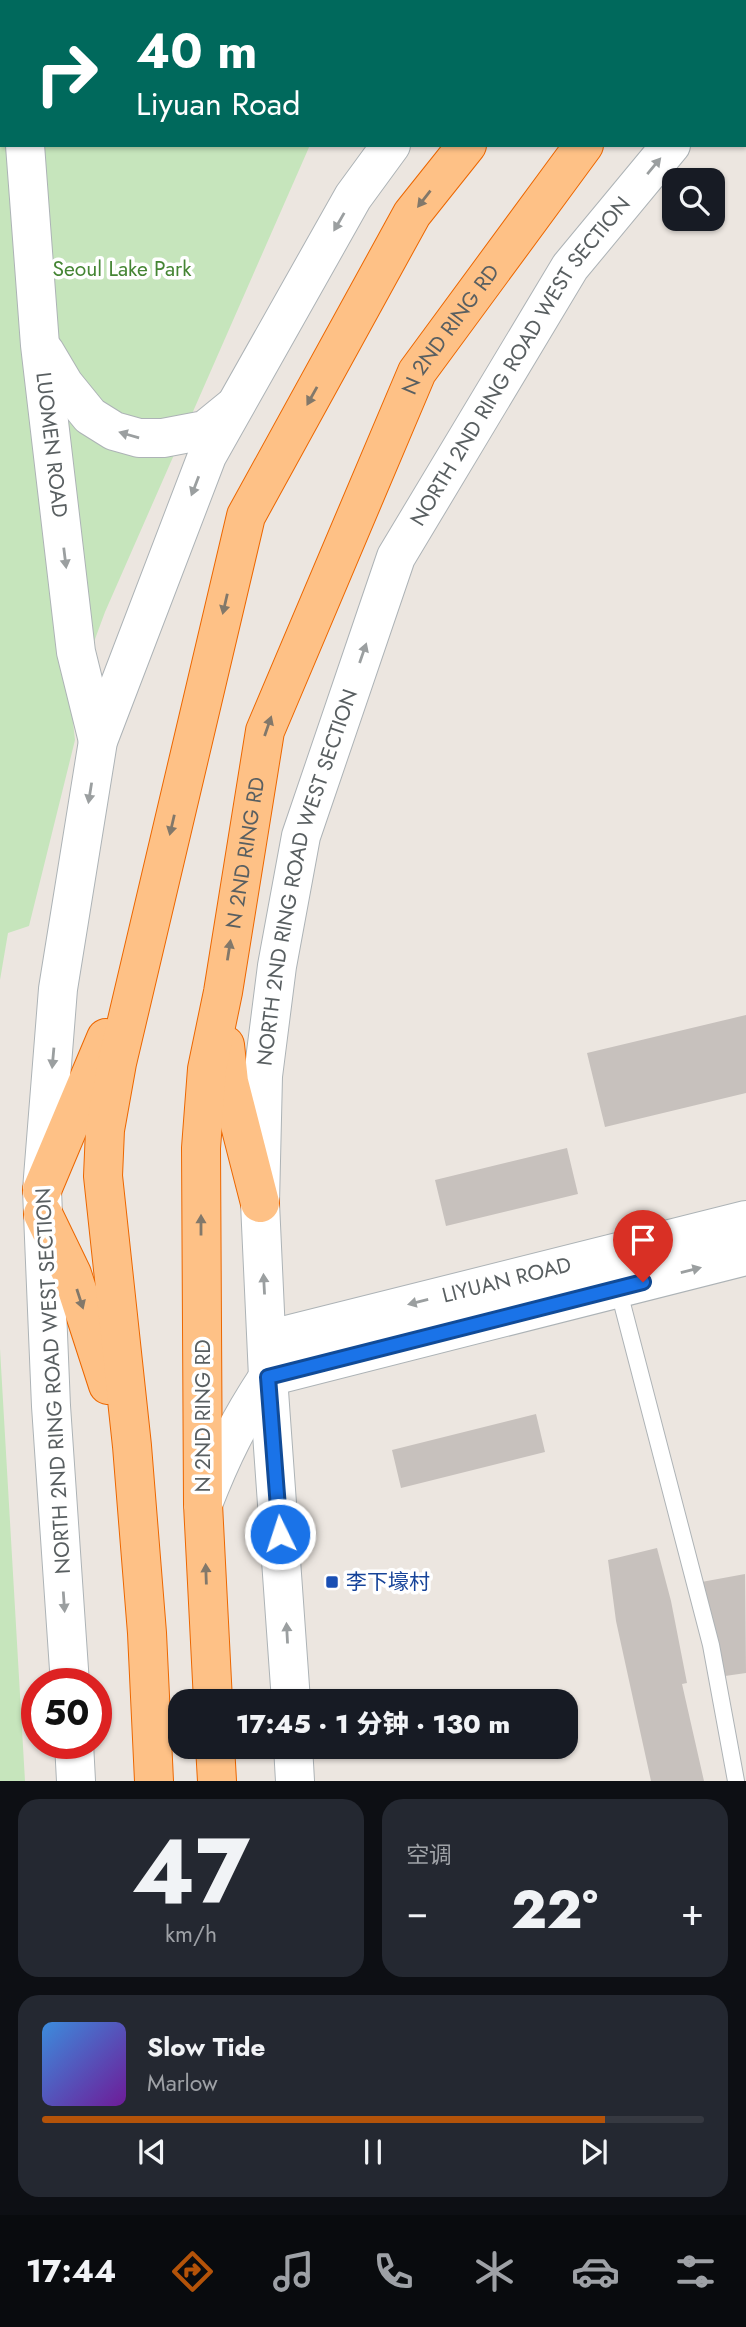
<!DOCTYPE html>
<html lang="zh">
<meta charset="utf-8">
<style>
:root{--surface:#171b24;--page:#242831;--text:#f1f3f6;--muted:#9ea1a6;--line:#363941;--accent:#b45309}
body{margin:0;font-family:Jost,"Noto Sans SC",sans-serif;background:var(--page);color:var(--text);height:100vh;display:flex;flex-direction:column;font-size:26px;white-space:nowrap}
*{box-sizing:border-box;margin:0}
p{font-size:23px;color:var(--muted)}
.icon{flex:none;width:38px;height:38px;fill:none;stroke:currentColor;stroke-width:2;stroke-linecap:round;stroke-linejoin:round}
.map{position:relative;height:1781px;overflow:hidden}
.drawer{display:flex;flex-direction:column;gap:18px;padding:18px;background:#0d0f14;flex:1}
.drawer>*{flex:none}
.top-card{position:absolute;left:0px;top:0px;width:747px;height:147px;box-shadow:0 2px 5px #0004;background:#00695c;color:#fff;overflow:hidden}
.buttons{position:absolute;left:662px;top:168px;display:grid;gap:14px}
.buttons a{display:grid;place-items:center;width:63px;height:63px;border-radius:14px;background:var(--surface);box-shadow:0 2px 5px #0004;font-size:35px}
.speed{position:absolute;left:21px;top:1668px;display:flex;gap:14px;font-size:35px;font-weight:700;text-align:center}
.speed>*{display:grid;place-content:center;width:91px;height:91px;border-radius:50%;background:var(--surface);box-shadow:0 2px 5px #0004;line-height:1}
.speed .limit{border:10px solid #d22;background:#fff;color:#111}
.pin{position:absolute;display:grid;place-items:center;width:60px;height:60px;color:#fff;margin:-72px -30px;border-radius:50% 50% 50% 0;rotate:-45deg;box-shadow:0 0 7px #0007}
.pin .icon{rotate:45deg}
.me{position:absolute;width:77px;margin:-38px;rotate:356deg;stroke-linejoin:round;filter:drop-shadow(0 0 5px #0008)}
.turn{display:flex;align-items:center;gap:24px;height:147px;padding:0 21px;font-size:32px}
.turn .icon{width:91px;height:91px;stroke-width:2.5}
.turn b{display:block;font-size:49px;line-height:60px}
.big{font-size:52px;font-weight:800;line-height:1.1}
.drawer .card{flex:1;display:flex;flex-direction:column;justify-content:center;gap:10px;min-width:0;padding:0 24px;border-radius:21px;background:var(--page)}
.drawer .dial{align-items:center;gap:0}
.dial b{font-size:91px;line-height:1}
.song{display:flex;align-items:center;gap:21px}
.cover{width:84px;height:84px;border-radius:10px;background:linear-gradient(135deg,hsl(210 70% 55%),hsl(280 70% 35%))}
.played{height:7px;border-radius:4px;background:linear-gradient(90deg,var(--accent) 85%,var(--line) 85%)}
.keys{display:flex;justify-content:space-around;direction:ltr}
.heat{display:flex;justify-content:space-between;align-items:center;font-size:38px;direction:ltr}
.drawer .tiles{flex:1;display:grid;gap:18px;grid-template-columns:1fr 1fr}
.card:last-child{grid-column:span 2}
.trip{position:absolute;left:168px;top:1689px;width:410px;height:70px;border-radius:21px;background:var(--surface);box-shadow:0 2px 5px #0004;font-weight:800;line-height:70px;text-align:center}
.dock{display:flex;height:112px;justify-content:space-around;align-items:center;background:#090b0e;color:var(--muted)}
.dock .icon{width:49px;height:49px}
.dock .active{color:var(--accent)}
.dock b{font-size:32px;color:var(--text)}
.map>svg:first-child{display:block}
.green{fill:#c6e5bc}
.building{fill:#c7c1bd}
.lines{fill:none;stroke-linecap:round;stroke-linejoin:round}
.lane-casing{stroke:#aeb3b6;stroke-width:18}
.secondary-casing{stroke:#adb3b6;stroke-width:40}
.highway-casing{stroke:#ec6700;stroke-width:40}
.lane{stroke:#fff;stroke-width:16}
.secondary{stroke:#fff;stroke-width:38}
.highway{stroke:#fec186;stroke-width:38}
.oneway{fill:#9b9fa0}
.oneway2{fill:#82786a}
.route-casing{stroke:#114b97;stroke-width:18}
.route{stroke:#1a73e8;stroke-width:12}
.transit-dot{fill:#1a4fb4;stroke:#fff;stroke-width:2.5}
.labels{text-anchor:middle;stroke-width:7;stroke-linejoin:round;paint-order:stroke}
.park-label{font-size:21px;fill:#458534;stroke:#fff}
.street-label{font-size:21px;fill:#595f61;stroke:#fff}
.transit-label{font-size:21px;fill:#164399;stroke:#fff;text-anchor:start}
</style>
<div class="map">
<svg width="746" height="1781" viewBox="0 0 746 1781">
<rect width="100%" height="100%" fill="#ece6e0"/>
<!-- green -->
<path class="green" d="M 0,0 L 369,0 L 2,2 L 2,145 L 310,145 L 105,612 L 71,704 L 75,740 L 29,926 L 8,933 L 0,980 Z
M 0,1349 L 25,1781 L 0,1781 Z"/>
<!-- building -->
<path class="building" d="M 746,1015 L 746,1093 L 605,1127 L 587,1053 Z
M 567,1148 L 578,1194 L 446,1226 L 435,1180 Z
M 536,1414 L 545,1452 L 401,1488 L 392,1450 Z
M 657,1548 L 671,1601 L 687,1683 L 682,1684 L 704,1781 L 651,1781 L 616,1621 L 608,1560 Z
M 745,1574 L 746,1673 L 711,1678 L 696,1583 Z"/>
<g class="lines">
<defs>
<path id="lane" d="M 618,1288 L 711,1645 L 736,1781"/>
<g id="secondary">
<path d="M 29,2 L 29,0"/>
<path d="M 499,2 L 500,0"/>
<path d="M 746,57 L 746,56"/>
<path id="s1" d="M 25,145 L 40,345 L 76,652 L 98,741"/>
<path d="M 45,352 L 64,384 L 90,416 L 114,431 L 139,438 L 163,438 L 205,430 L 232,408"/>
<path id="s2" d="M 267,1340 L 746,1220"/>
<path d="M 203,1504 C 222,1455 239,1421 268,1377 L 746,1256"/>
<path d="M 70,1684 L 51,1406 L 42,1190 L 58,989 L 98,741 L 207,456 L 353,197 L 391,145"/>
<path id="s3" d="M 291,1701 L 268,1377 L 260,1203 L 263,1076 L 277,966 L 301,836 L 396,557 L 570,267 L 671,145"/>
<path d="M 74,1743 L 76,1781"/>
<path d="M 293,1746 L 295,1781"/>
</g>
<g id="highway">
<path d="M 581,2 L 582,0"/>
<path d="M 721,2 L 723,0"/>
<path d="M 225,1045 L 229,1082 L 260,1203"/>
<path d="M 42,1190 L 106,1038"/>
<path d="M 43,1214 L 72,1274 L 108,1385"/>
<path id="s4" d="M 213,1701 L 203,1504 L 201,1148 L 207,1069 L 223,992 L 265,731 L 417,372 L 584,145"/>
<path d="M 215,1746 L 217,1781"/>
<path d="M 154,1781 L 147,1633 L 132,1446 L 103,1176 L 105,1130 L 117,1063 L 246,516 L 412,214 L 467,145"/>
</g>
</defs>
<!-- lane casing -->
<use href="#lane" class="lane-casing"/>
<!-- secondary casing -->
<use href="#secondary" class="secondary-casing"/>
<!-- highway casing -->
<use href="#highway" class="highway-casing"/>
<!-- lane -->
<use href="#lane" class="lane"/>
<!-- secondary -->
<use href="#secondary" class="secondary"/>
<!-- highway -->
<use href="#highway" class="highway"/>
</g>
<!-- one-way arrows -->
<defs><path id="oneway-solid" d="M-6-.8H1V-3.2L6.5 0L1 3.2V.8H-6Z" transform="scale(1.75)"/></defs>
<g class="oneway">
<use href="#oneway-solid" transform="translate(654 166) rotate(-50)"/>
<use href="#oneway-solid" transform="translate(339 222) rotate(120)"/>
<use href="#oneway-solid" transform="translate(129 435) rotate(-164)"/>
<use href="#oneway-solid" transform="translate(195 486) rotate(111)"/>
<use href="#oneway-solid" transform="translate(65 558) rotate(83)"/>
<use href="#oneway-solid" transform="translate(363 653) rotate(-71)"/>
<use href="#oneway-solid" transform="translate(90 793) rotate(99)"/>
<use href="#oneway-solid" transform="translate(53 1058) rotate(95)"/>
<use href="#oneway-solid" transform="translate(691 1270) rotate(-14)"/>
<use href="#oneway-solid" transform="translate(264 1284) rotate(-93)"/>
<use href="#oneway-solid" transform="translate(418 1302) rotate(166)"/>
<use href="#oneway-solid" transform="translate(64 1602) rotate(86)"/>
<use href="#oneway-solid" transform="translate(287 1633) rotate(-93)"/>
</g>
<g class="oneway2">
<use href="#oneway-solid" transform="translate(424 199) rotate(128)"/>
<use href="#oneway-solid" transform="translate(312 396) rotate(119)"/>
<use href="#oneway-solid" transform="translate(225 604) rotate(103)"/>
<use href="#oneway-solid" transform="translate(268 726) rotate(-71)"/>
<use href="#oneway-solid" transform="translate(172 825) rotate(103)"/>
<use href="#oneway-solid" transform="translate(229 950) rotate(-81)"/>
<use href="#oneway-solid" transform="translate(201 1225) rotate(-90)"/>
<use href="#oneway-solid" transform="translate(80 1299) rotate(72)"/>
<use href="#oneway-solid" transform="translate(206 1574) rotate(-92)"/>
</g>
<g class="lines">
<defs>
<path id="route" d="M 280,1534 L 268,1377 L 643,1282"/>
</defs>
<!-- route casing -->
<use href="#route" class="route-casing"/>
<!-- route -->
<use href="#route" class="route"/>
</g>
<!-- markers -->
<rect class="transit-dot" x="325" y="1575" width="14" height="14" rx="3.5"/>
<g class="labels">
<!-- park labels -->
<g class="park-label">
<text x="122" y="276">Seoul Lake Park</text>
</g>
<!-- street labels -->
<g class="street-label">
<text dy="7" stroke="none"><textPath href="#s4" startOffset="1419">N 2ND RING RD</textPath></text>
<text dy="7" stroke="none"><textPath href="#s3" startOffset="1396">NORTH 2ND RING ROAD WEST SECTION</textPath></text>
<text dy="7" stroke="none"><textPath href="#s1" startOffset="301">LUOMEN ROAD</textPath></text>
<text dy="7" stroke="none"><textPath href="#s4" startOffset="852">N 2ND RING RD</textPath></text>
<text dy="7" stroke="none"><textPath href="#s3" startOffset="830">NORTH 2ND RING ROAD WEST SECTION</textPath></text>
<text dy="7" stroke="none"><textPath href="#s2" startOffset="247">LIYUAN ROAD</textPath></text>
<text transform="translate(53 1381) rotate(-93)" y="7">NORTH 2ND RING ROAD WEST SECTION</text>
<text transform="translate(203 1416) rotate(-90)" y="7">N 2ND RING RD</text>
</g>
<!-- transit labels -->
<g class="transit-label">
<text x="346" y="1589">李下壕村</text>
</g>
</g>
</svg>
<div class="buttons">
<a><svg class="icon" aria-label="search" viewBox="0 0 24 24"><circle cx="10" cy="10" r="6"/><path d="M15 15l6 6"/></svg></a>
</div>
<div class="speed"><div class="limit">50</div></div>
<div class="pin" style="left:643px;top:1282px;background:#d93025"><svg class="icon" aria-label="arrive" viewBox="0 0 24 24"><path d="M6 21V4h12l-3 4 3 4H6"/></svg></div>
<svg class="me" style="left:280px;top:1534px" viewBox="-20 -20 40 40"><circle r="17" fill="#1a73e8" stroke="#fff" stroke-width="3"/><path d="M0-11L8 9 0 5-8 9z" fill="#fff"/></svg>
<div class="trip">17:45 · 1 分钟 · 130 m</div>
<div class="top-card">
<div class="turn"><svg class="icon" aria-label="right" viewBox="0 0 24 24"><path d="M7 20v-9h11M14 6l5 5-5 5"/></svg><div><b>40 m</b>Liyuan Road</div></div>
</div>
</div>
<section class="drawer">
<div class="tiles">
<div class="card dial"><b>47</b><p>km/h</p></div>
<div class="card"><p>空调</p>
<div class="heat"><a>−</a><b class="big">22°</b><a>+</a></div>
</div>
<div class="card">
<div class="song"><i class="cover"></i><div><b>Slow Tide</b><p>Marlow</p></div></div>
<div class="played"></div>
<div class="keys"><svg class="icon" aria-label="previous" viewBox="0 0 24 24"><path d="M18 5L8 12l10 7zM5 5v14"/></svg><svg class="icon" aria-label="pause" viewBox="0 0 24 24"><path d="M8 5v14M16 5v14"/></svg><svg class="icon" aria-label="next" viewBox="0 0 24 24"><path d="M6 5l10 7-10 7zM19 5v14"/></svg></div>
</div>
</div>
</section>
<nav class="dock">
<b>17:44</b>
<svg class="icon active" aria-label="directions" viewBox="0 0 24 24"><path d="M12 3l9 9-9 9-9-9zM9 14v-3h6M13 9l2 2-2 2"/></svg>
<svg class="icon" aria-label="music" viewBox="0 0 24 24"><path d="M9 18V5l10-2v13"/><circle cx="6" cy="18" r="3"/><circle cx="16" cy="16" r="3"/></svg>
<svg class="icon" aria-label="phone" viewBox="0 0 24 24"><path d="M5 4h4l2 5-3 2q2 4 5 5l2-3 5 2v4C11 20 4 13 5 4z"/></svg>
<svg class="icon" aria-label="climate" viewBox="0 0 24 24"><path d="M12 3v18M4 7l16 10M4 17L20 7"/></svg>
<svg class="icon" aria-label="car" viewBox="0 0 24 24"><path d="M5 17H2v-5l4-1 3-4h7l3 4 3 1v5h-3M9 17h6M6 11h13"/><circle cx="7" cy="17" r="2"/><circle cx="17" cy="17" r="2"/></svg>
<svg class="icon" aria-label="filters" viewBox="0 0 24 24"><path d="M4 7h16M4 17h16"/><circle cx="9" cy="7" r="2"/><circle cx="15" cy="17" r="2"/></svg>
</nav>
